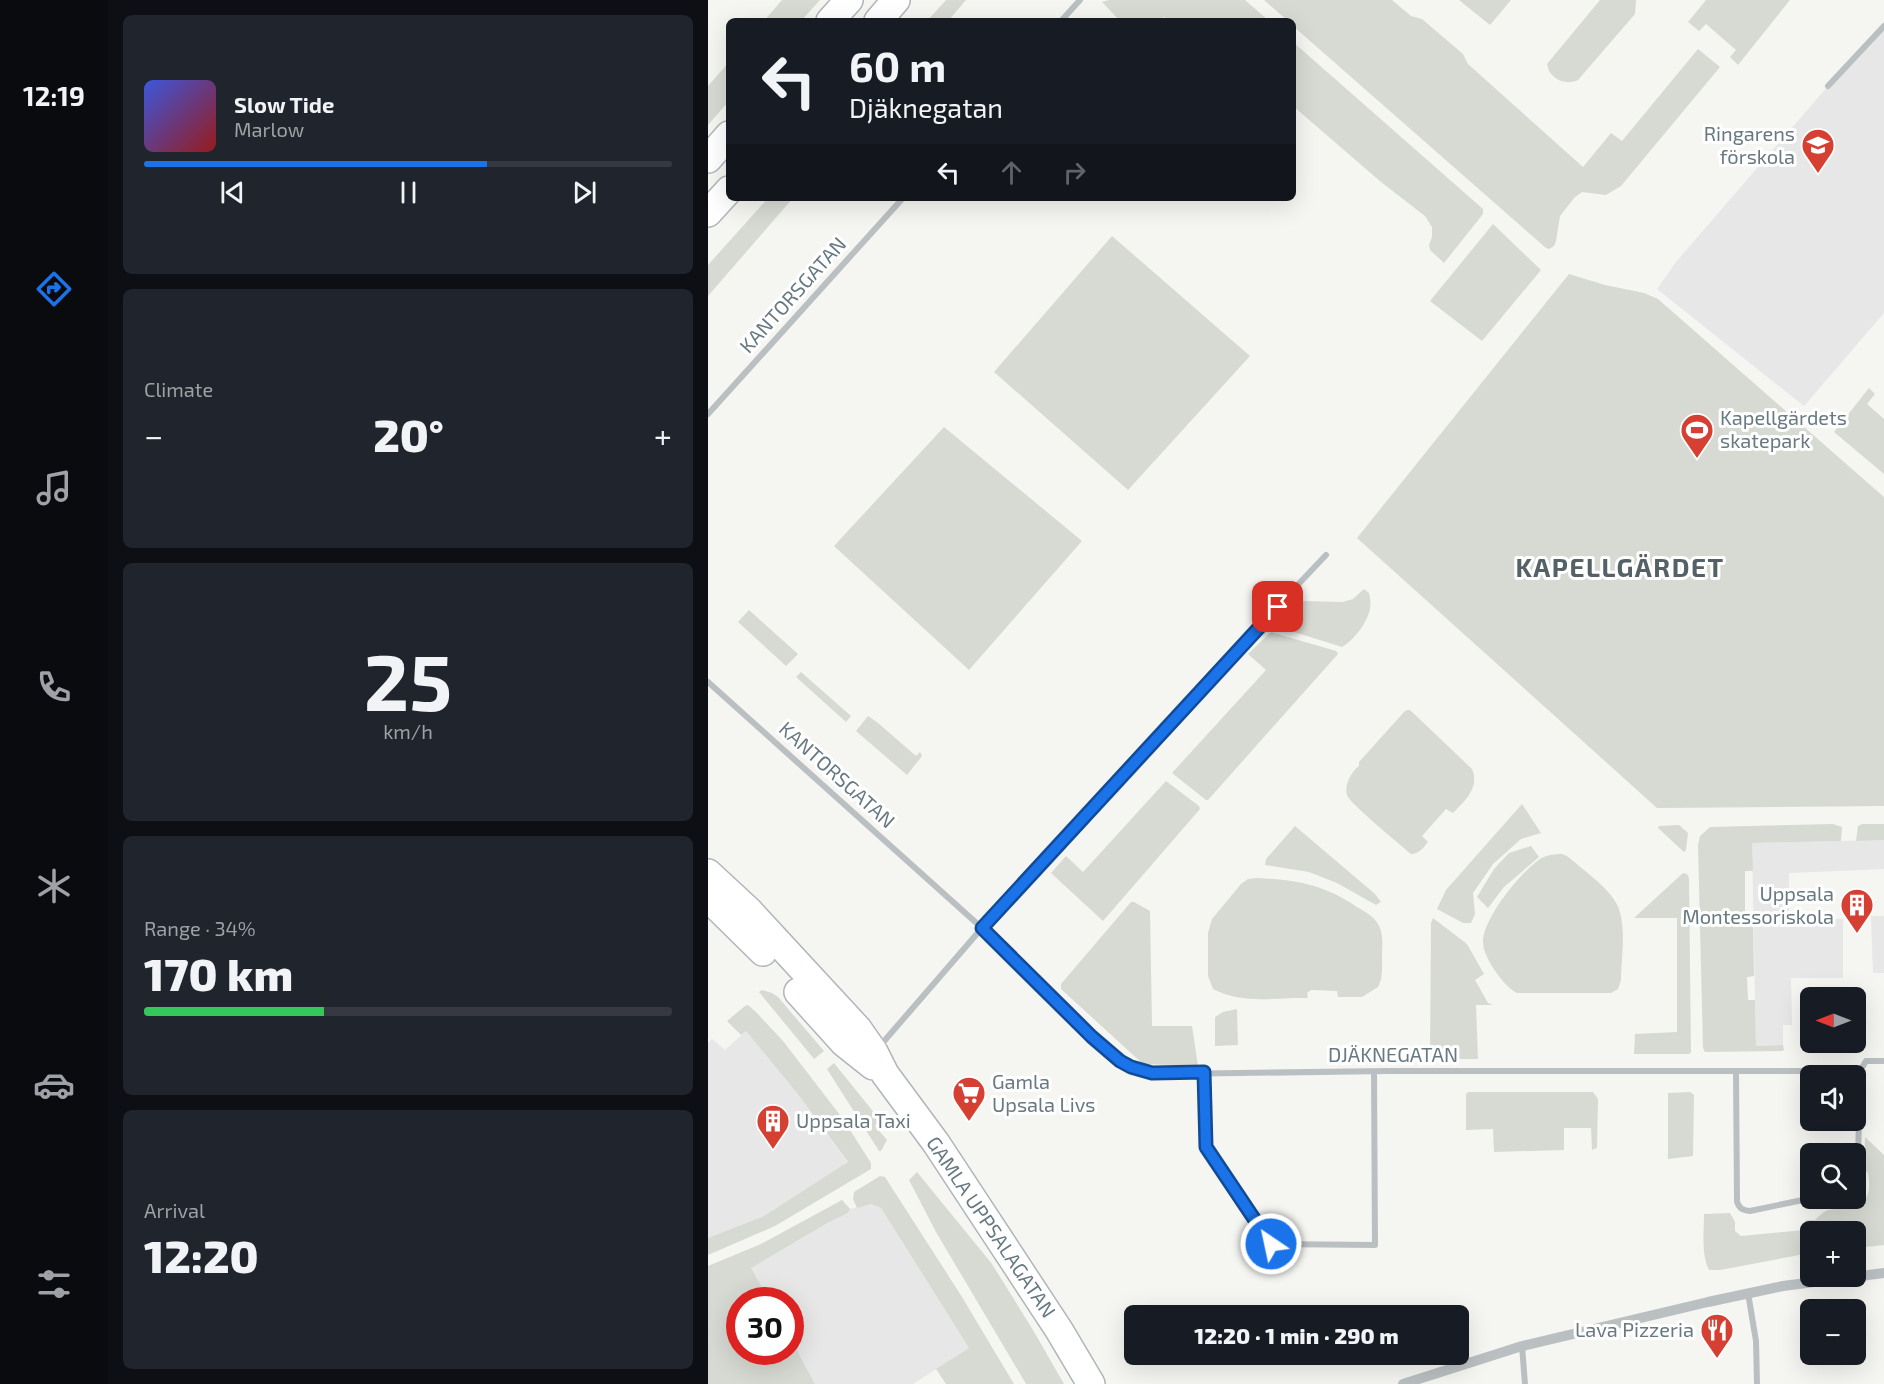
<!DOCTYPE html>
<meta charset="utf-8">
<style>
:root{--surface:#171b24;--page:#20242c;--text:#f1f3f6;--muted:#9ea1a6;--line:#363941;--accent:#1a73e8}
body{margin:0;font-family:"Exo 2",sans-serif;background:var(--page);color:var(--text);height:100vh;display:flex;flex-direction:column;font-size:22px;white-space:nowrap}
*{box-sizing:border-box;margin:0}
p{font-size:20px;color:var(--muted)}
.icon{flex:none;width:33px;height:33px;fill:none;stroke:currentColor;stroke-width:2;stroke-linecap:round;stroke-linejoin:round}
.map{position:relative;flex:1;overflow:hidden}
.sheet{display:flex;flex-direction:column;gap:15px;padding:15px;background:#0d0f14;width:600px}
.sheet>*{flex:none}
.hud{position:absolute;left:18px;top:18px;width:570px;height:183px;border-radius:9px;box-shadow:0 6px 24px #0002;background:#171b24;color:var(--text);overflow:hidden}
.needle{width:39px;rotate:270deg}
.fabs{position:absolute;left:1092px;top:987px;display:grid;gap:12px}
.fabs a{display:grid;place-items:center;width:66px;height:66px;border-radius:9px;background:var(--surface);box-shadow:0 6px 24px #0002;font-size:30px}
.speed{position:absolute;left:18px;top:1287px;display:flex;gap:12px;font-size:30px;font-weight:700;text-align:center}
.speed>*{display:grid;place-content:center;width:78px;height:78px;border-radius:50%;background:var(--surface);box-shadow:0 6px 24px #0002;line-height:1}
.speed .limit{border:9px solid #d22;background:#fff;color:#111}
.pin{position:absolute;display:grid;place-items:center;width:51px;height:51px;color:#fff;margin:-26px;border-radius:12px;box-shadow:0 3px 9px #0006}
.me{position:absolute;width:66px;margin:-33px;rotate:326deg;stroke-linejoin:round;filter:drop-shadow(0 0 4px #0008)}
.turn{display:flex;align-items:center;gap:21px;height:126px;padding:0 24px;font-size:27px}
.turn .icon{width:78px;height:78px;stroke-width:2.5}
.turn b{display:block;font-size:42px;line-height:51px}
.lanes{display:flex;align-items:center;height:57px;padding:0 24px;background:#0003;justify-content:center;gap:30px;direction:ltr}
.lanes .off{opacity:.35}
.big{font-size:45px;font-weight:800;line-height:1.1}
.sheet .tile{flex:1;display:flex;flex-direction:column;justify-content:center;gap:9px;min-width:0;padding:0 21px;border-radius:9px;background:var(--page)}
.sheet .dial{align-items:center;gap:0}
.dial b{font-size:78px;line-height:1}
.song{display:flex;align-items:center;gap:18px}
.cover{width:72px;height:72px;border-radius:9px;background:linear-gradient(135deg,hsl(230 70% 55%),hsl(0 70% 35%))}
.played{height:6px;border-radius:3px;background:linear-gradient(90deg,var(--accent) 65%,var(--line) 65%)}
.keys{display:flex;justify-content:space-around;direction:ltr}
.heat{display:flex;justify-content:space-between;align-items:center;font-size:33px;direction:ltr}
.charge{height:9px;border-radius:4px;background:linear-gradient(90deg,#34c759 34%,var(--line) 0)}
.trip{position:absolute;left:416px;top:1305px;width:345px;height:60px;border-radius:9px;background:var(--surface);box-shadow:0 6px 24px #0002;font-weight:800;line-height:60px;text-align:center}
main{display:flex;flex:1;min-height:0}
.menu{display:flex;flex-direction:column;width:108px;justify-content:space-around;align-items:center;background:#090b0e;color:var(--muted)}
.menu .icon{width:42px;height:42px}
.menu .selected{color:var(--accent)}
.menu b{font-size:27px;color:var(--text)}
.map>svg:first-child{display:block}
.built{fill:#e6e7e6}
.green{fill:#d6dad2}
.lines{fill:none;stroke-linecap:round;stroke-linejoin:round}
.secondary-casing{stroke:#afb6b9;stroke-width:30}
.minor{stroke:#bac0c2;stroke-width:6}
.tertiary{stroke:#bac0c2;stroke-width:10}
.secondary{stroke:#fff;stroke-width:27}
.route-casing{stroke:#114b97;stroke-width:15}
.route{stroke:#1a73e8;stroke-width:10}
.labels{text-anchor:middle;stroke-width:6;stroke-linejoin:round;paint-order:stroke}
.poi-label{font-size:20px;fill:#677981;stroke:#fff;text-anchor:end}
.street-label{font-size:20px;fill:#677981;stroke:#fff}
.district-label{font-size:26px;font-weight:bold;letter-spacing:1.5px;fill:#546167;stroke:#fff}
</style>
<main>
<nav class="menu">
<b>12:19</b>
<svg class="icon selected" aria-label="directions" viewBox="0 0 24 24"><path d="M12 3l9 9-9 9-9-9zM9 14v-3h6M13 9l2 2-2 2"/></svg>
<svg class="icon" aria-label="music" viewBox="0 0 24 24"><path d="M9 18V5l10-2v13"/><circle cx="6" cy="18" r="3"/><circle cx="16" cy="16" r="3"/></svg>
<svg class="icon" aria-label="phone" viewBox="0 0 24 24"><path d="M5 4h4l2 5-3 2q2 4 5 5l2-3 5 2v4C11 20 4 13 5 4z"/></svg>
<svg class="icon" aria-label="climate" viewBox="0 0 24 24"><path d="M12 3v18M4 7l16 10M4 17L20 7"/></svg>
<svg class="icon" aria-label="car" viewBox="0 0 24 24"><path d="M5 17H2v-5l4-1 3-4h7l3 4 3 1v5h-3M9 17h6M6 11h13"/><circle cx="7" cy="17" r="2"/><circle cx="17" cy="17" r="2"/></svg>
<svg class="icon" aria-label="filters" viewBox="0 0 24 24"><path d="M4 7h16M4 17h16"/><circle cx="9" cy="7" r="2"/><circle cx="15" cy="17" r="2"/></svg>
</nav>
<section class="sheet">
<div class="tile">
<div class="song"><i class="cover"></i><div><b>Slow Tide</b><p>Marlow</p></div></div>
<div class="played"></div>
<div class="keys"><svg class="icon" aria-label="previous" viewBox="0 0 24 24"><path d="M18 5L8 12l10 7zM5 5v14"/></svg><svg class="icon" aria-label="pause" viewBox="0 0 24 24"><path d="M8 5v14M16 5v14"/></svg><svg class="icon" aria-label="next" viewBox="0 0 24 24"><path d="M6 5l10 7-10 7zM19 5v14"/></svg></div>
</div>
<div class="tile"><p>Climate</p>
<div class="heat"><a>−</a><b class="big">20°</b><a>+</a></div>
</div>
<div class="tile dial"><b>25</b><p>km/h</p></div>
<div class="tile"><p>Range · 34%</p><b class="big">170 km</b><div class="charge"></div></div>
<div class="tile"><p>Arrival</p><b class="big">12:20</b></div>
</section>
<div class="map">
<svg width="1176" height="1384" viewBox="0 0 1176 1384">
<rect width="100%" height="100%" fill="#f5f5f2"/>
<!-- built -->
<path class="built" d="M 1176,26 L 1176,313 L 1096,406 L 949,289 L 968,262 L 1120,86 Z
M 1176,840 L 1176,869 L 1081,873 L 1081,918 L 1135,919 L 1135,978 L 1083,978 L 1084,1025 L 1075,1025 L 1075,1045 L 1048,1046 L 1044,843 Z
M 1163,916 L 1176,916 L 1176,973 L 1165,973 Z
M 38,1031 L 89,1093 L 140,1163 L 56,1216 L 0,1238 L 0,1043 L 4,1039 L 17,1050 Z
M 163,1204 L 173,1208 L 261,1348 L 205,1384 L 107,1384 L 83,1339 L 82,1300 L 61,1300 L 42,1268 L 119,1222 L 140,1213 L 142,1209 Z"/>
<!-- green -->
<path class="green" d="M 74,0 L 112,0 L 93,21 L 56,21 Z
M 238,0 L 258,0 L 240,21 L 219,21 Z
M 401,0 L 537,0 L 561,21 L 471,21 L 455,17 L 452,21 L 412,21 L 394,2 Z
M 556,0 L 684,0 L 703,16 L 714,19 L 755,54 L 760,64 L 875,167 L 903,133 L 914,141 L 990,49 L 1012,67 L 913,186 L 898,195 L 874,192 L 867,197 L 852,216 L 848,241 L 846,246 L 841,249 L 838,248 L 585,26 L 585,21 L 580,21 Z
M 751,0 L 803,0 L 782,25 Z
M 892,0 L 928,0 L 927,14 L 870,80 C 858,86 841,79 839,64 Z
M 998,0 L 1082,0 L 1030,65 L 1022,57 L 1028,50 L 998,24 L 991,31 L 980,22 Z
M 585,42 L 775,209 L 775,214 L 736,263 L 722,250 L 721,245 L 724,237 L 724,227 L 717,216 L 673,182 L 585,106 Z
M 21,62 L 21,101 L 0,125 L 0,86 Z
M 60,198 L 85,198 L 0,296 L 0,265 Z
M 785,224 L 833,270 L 774,341 L 722,301 Z
M 404,236 L 542,356 L 420,490 L 286,372 Z
M 861,274 L 897,285 L 936,293 L 950,299 L 1176,497 L 1176,806 L 949,808 L 649,538 Z
M 1161,388 L 1167,394 L 1159,404 L 1176,419 L 1176,474 L 1126,432 Z
M 236,427 L 374,541 L 261,670 L 126,546 Z
M 656,589 L 661,593 C 662,598 663,603 662,608 C 660,622 646,640 634,647 L 567,626 L 580,611 L 595,601 L 634,602 L 645,599 Z
M 41,610 L 90,654 L 78,666 L 30,622 Z
M 563,632 L 628,651 L 630,654 L 500,800 L 498,800 L 464,773 L 558,670 L 540,654 Z
M 93,672 L 143,716 L 138,722 L 88,677 Z
M 700,710 L 702,710 L 764,769 C 772,788 757,800 745,813 L 738,809 L 714,836 L 720,842 C 715,848 711,854 703,854 C 693,845 641,803 639,795 C 636,785 643,772 651,766 L 651,762 L 697,711 Z
M 160,716 L 170,723 L 208,756 L 212,752 L 214,756 L 199,775 L 148,731 Z
M 458,781 L 491,806 L 492,809 L 395,921 L 343,873 L 358,856 L 375,872 Z
M 814,804 L 833,833 L 813,839 L 785,864 L 765,893 L 767,914 L 763,923 L 755,923 L 729,909 L 738,890 Z
M 1125,824 L 1134,827 L 1133,841 L 1044,843 L 1045,871 L 1037,871 L 1037,919 L 1045,919 L 1046,976 L 1039,977 L 1040,1000 L 1047,1000 L 1048,1046 L 1075,1045 L 1076,1050 L 1074,1051 L 997,1052 L 995,1048 L 990,845 L 992,836 L 1002,827 Z
M 1154,824 L 1176,824 L 1176,840 L 1148,841 L 1150,826 Z
M 971,825 L 980,833 L 978,850 L 976,852 L 950,828 L 951,826 Z
M 587,826 L 667,894 L 673,902 L 668,905 L 629,883 L 601,872 L 557,865 L 558,859 Z
M 823,846 L 831,857 L 796,887 L 780,908 L 769,897 L 786,869 L 801,853 Z
M 854,854 L 859,856 C 873,868 898,886 907,901 C 920,921 913,957 913,980 L 910,989 L 903,993 L 809,993 C 796,987 774,956 775,941 C 776,917 813,872 832,859 C 838,855 847,854 854,854 Z
M 975,873 L 979,874 L 981,878 L 983,1052 L 981,1054 L 926,1054 L 927,1034 L 969,1032 L 969,918 L 926,918 Z
M 549,878 C 588,880 615,884 649,907 C 657,912 666,916 670,924 C 676,934 674,945 674,956 C 674,967 675,978 670,987 L 654,997 L 630,997 L 629,991 L 603,990 L 599,993 L 600,998 C 568,997 535,1005 505,989 L 500,976 L 500,933 L 504,919 L 533,884 L 540,879 Z
M 423,902 L 426,902 L 442,911 L 444,1026 L 484,1026 L 490,1066 L 435,1064 L 353,989 L 353,984 Z
M 725,918 L 759,944 L 776,974 L 767,980 L 780,1003 L 785,1005 L 768,1005 L 770,1059 L 722,1059 L 723,923 Z
M 54,990 L 64,993 L 70,997 L 116,1051 L 106,1059 L 51,992 Z
M 40,1005 L 48,1012 L 75,1041 L 135,1119 L 163,1163 L 163,1169 L 67,1226 L 0,1255 L 0,1238 L 56,1216 L 140,1162 L 89,1093 L 38,1031 L 33,1035 L 19,1021 L 37,1006 Z
M 529,1009 L 530,1045 L 507,1046 L 507,1017 L 515,1012 Z
M 126,1063 L 172,1120 L 167,1126 L 179,1140 L 173,1151 L 171,1151 L 119,1069 Z
M 760,1092 L 885,1092 L 890,1099 L 889,1148 L 884,1150 L 883,1128 L 856,1128 L 856,1150 L 786,1152 L 785,1129 L 758,1130 L 758,1094 Z
M 982,1092 L 986,1095 L 985,1156 L 960,1159 L 960,1093 Z
M 1157,1137 L 1176,1155 L 1176,1245 L 1148,1248 L 1148,1232 L 1102,1232 L 1102,1253 L 1012,1270 L 1001,1270 C 993,1254 996,1231 996,1214 L 1022,1213 L 1027,1222 L 1027,1231 L 1033,1236 L 1096,1230 L 1098,1220 L 1107,1220 C 1110,1217 1114,1213 1118,1211 C 1141,1203 1167,1213 1160,1173 L 1156,1170 Z
M 209,1172 L 284,1264 L 325,1330 L 356,1384 L 318,1384 L 228,1232 L 201,1180 Z
M 172,1176 L 177,1177 L 254,1297 L 306,1384 L 238,1384 L 228,1369 L 261,1348 L 173,1208 L 163,1204 L 149,1208 L 145,1199 L 146,1192 Z
M 134,1200 L 142,1209 L 140,1213 L 119,1223 L 43,1268 L 61,1300 L 32,1300 L 32,1352 L 82,1352 L 83,1339 L 107,1384 L 0,1384 L 0,1266 L 53,1244 Z"/>
<g class="lines">
<defs>
<path id="secondary" d="M 122,21 L 141,0
M 170,21 L 188,0
M 0,159 L 21,135
M 0,213 L 21,190
M 0,873 L 41,911 L 150,1029 L 166,1052 L 177,1074 L 228,1143 L 351,1330 L 383,1384
M 0,898 L 55,952
M 90,992 L 136,1043 L 165,1066"/>
</defs>
<!-- secondary casing -->
<use href="#secondary" class="secondary-casing"/>
<!-- minor -->
<path class="minor" d="M 353,21 L 372,0
M 1120,86 L 1176,26
M 0,414 L 195,198
M 0,682 L 274,928 L 398,1050 L 423,1067 L 444,1073 L 463,1074 L 679,1071 L 1152,1071
M 171,1047 L 274,928 L 532,646 L 618,555
M 1028,1071 L 1029,1202 C 1032,1209 1034,1210 1042,1211 L 1104,1198
M 496,1072 L 498,1147 L 563,1244 L 667,1245 L 666,1072
M 1148,1172 L 1150,1160 L 1152,1071 L 1158,1061 L 1176,1061
M 1040,1293 L 1048,1341 L 1049,1384
M 814,1346 L 817,1384"/>
<!-- tertiary -->
<path class="tertiary" d="M 695,1384 L 814,1346 L 1000,1302 L 1075,1286 L 1176,1273"/>
<!-- secondary -->
<use href="#secondary" class="secondary"/>
</g>
<g class="lines">
<defs>
<path id="route" d="M 563,1244 L 498,1147 L 496,1072 L 444,1073 L 423,1067 L 412,1061 L 384,1037 L 274,928 L 570,607"/>
</defs>
<!-- route casing -->
<use href="#route" class="route-casing"/>
<!-- route -->
<use href="#route" class="route"/>
</g>
<!-- icons -->
<defs>
<symbol id="school-pin" viewBox="-11 -11 22 30"><path d="M0 17L-7.5 6A9.5 9.5 0 1 1 7.5 6Z" fill="#d54033" stroke="#fff"/><path d="M0-5L7-2L0 1L-7-2ZM-4 1L0 2.5L4 1V4Q0 6-4 4Z" fill="#fff"/></symbol>
<symbol id="stadium-pin" viewBox="-11 -11 22 30"><path d="M0 17L-7.5 6A9.5 9.5 0 1 1 7.5 6Z" fill="#d54033" stroke="#fff"/><path d="M0-5a6.5 5 0 1 0 0 10a6.5 5 0 1 0 0-10ZM-3.5-1.8h7v3.6h-7Z" fill="#fff"/></symbol>
<symbol id="building-pin" viewBox="-11 -11 22 30"><path d="M0 17L-7.5 6A9.5 9.5 0 1 1 7.5 6Z" fill="#d54033" stroke="#fff"/><path d="M-4-6H4V6H1V3H-1V6H-4ZM-2.5-4.3h1.7v1.8h-1.7ZM.8-4.3h1.7v1.8H.8ZM-2.5-1h1.7V.8h-1.7ZM.8-1h1.7V.8H.8Z" fill="#fff"/></symbol>
<symbol id="supermarket-pin" viewBox="-11 -11 22 30"><path d="M0 17L-7.5 6A9.5 9.5 0 1 1 7.5 6Z" fill="#d54033" stroke="#fff"/><path d="M-6-5.5h2.5l.6 2H6L4.5 2H-2.5L-4.4-4H-6ZM-1.5 3.2a1.3 1.3 0 1 0 .1 0ZM3 3.2a1.3 1.3 0 1 0 .1 0Z" fill="#fff"/></symbol>
<symbol id="restaurant-pin" viewBox="-11 -11 22 30"><path d="M0 17L-7.5 6A9.5 9.5 0 1 1 7.5 6Z" fill="#d54033" stroke="#fff"/><path d="M-5-6h1v4h1v-4h1v4h1v-4h1v5L-1.5 .5V6h-2V.5L-5-1ZM5-6V6H3V1.5H1.5Q1.5-4 5-6Z" fill="#fff"/></symbol>
</defs>
<g fill-rule="evenodd">
<use href="#school-pin" x="1091" y="126" width="38" height="52"/>
<use href="#stadium-pin" x="970" y="411" width="38" height="52"/>
<use href="#building-pin" x="1130" y="886" width="38" height="52"/>
<use href="#supermarket-pin" x="242" y="1074" width="38" height="52"/>
<use href="#building-pin" x="46" y="1102" width="38" height="52"/>
<use href="#restaurant-pin" x="990" y="1311" width="38" height="52"/>
</g>
<g class="labels">
<!-- poi labels -->
<g class="poi-label">
<text x="1087" y="141">Ringarens<tspan x="1087" dy="23">förskola</tspan></text>
<text x="1012" y="425" text-anchor="start">Kapellgärdets<tspan x="1012" dy="23">skatepark</tspan></text>
<text x="1126" y="901">Uppsala<tspan x="1126" dy="23">Montessoriskola</tspan></text>
<text x="284" y="1089" text-anchor="start">Gamla<tspan x="284" dy="23">Upsala Livs</tspan></text>
<text x="88" y="1128" text-anchor="start">Uppsala Taxi</text>
<text x="986" y="1337">Lava Pizzeria</text>
</g>
<!-- street labels -->
<g class="street-label">
<text transform="translate(85 295) rotate(-48)" y="7">KANTORSGATAN</text>
<text transform="translate(129 775) rotate(42)" y="7">KANTORSGATAN</text>
<text x="685" y="1062">DJÄKNEGATAN</text>
<text transform="translate(283 1227) rotate(56)" y="7">GAMLA UPPSALAGATAN</text>
</g>
<!-- district labels -->
<g class="district-label">
<text x="912" y="577">KAPELLGÄRDET</text>
</g>
</g>
</svg>
<div class="fabs">
<a><svg class="needle" viewBox="-14 -14 28 28"><path d="M0-13l5 13h-10z" fill="#e53935"/><path d="M0 13l5-13h-10z" fill="#9ea1a6"/></svg></a>
<a><svg class="icon" aria-label="sound" viewBox="0 0 24 24"><path d="M4 9h4l5-4v14l-5-4H4zM17 9q2 3 0 6"/></svg></a>
<a><svg class="icon" aria-label="search" viewBox="0 0 24 24"><circle cx="10" cy="10" r="6"/><path d="M15 15l6 6"/></svg></a>
<a>+</a>
<a>−</a>
</div>
<div class="speed"><div class="limit">30</div></div>
<div class="pin" style="left:570px;top:607px;background:#d93025"><svg class="icon" aria-label="arrive" viewBox="0 0 24 24"><path d="M6 21V4h12l-3 4 3 4H6"/></svg></div>
<svg class="me" style="left:563px;top:1244px" viewBox="-20 -20 40 40"><circle r="17" fill="#1a73e8" stroke="#fff" stroke-width="3"/><path d="M0-11L8 9 0 5-8 9z" fill="#fff"/></svg>
<div class="trip">12:20 · 1 min · 290 m</div>
<div class="hud">
<div class="turn"><svg class="icon" aria-label="left" viewBox="0 0 24 24"><path d="M17 20v-9H6M10 6l-5 5 5 5"/></svg><div><b>60 m</b>Djäknegatan</div></div>
<div class="lanes"><svg class="icon" aria-label="left" viewBox="0 0 24 24"><path d="M17 20v-9H6M10 6l-5 5 5 5"/></svg><svg class="icon off" aria-label="ahead" viewBox="0 0 24 24"><path d="M12 20V5M6 11l6-6 6 6"/></svg><svg class="icon off" aria-label="right" viewBox="0 0 24 24"><path d="M7 20v-9h11M14 6l5 5-5 5"/></svg></div>
</div>
</div>
</main>
